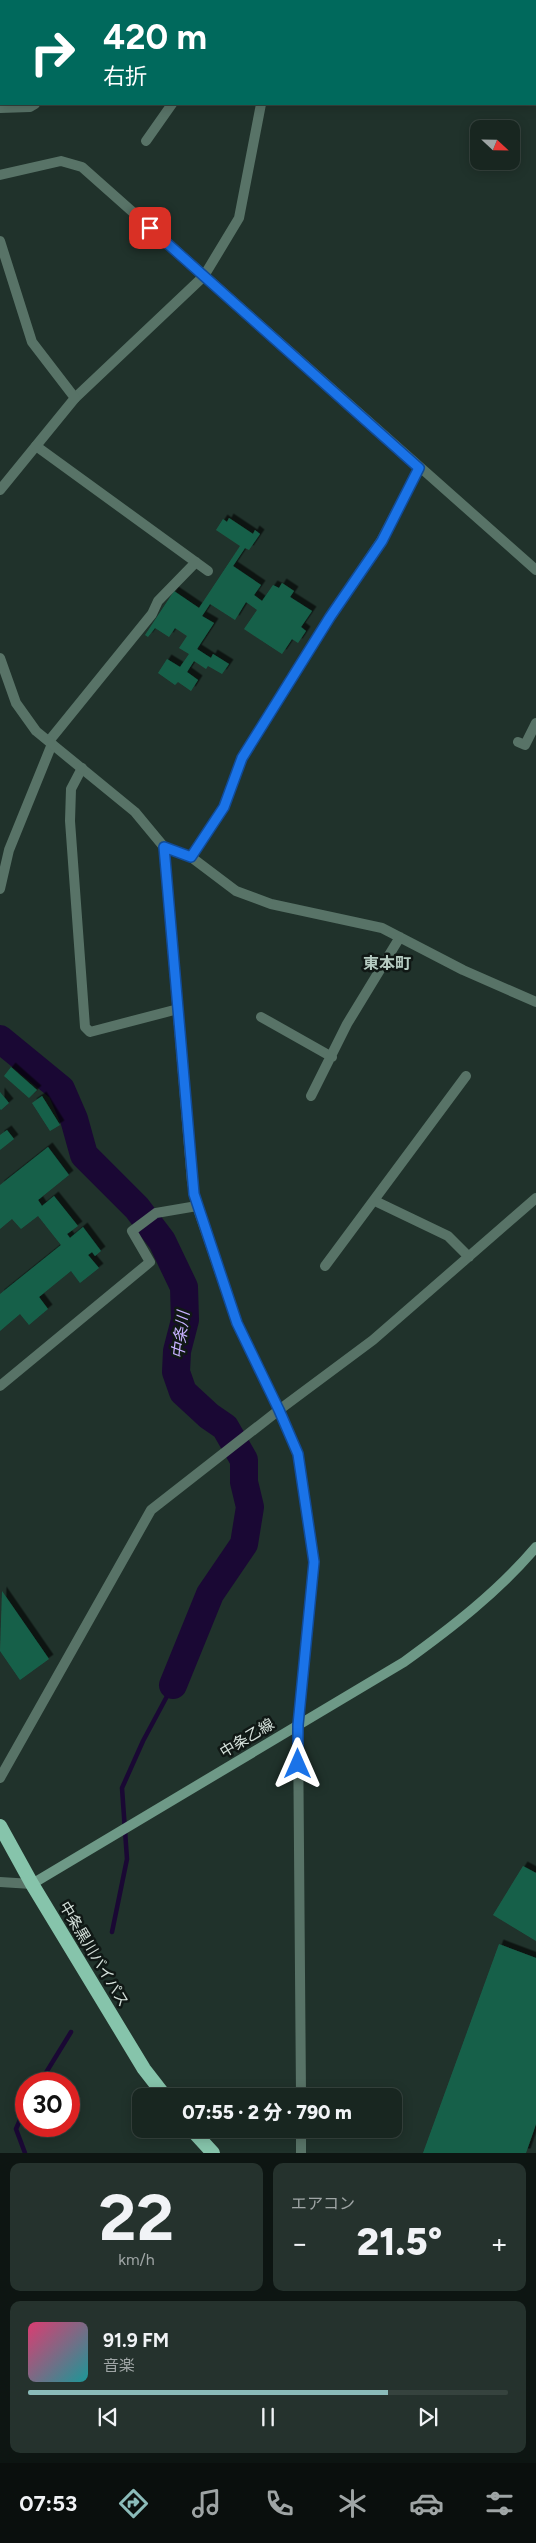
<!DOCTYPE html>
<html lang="ja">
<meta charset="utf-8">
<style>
:root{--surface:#182620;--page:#25322d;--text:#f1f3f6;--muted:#9fa5a5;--line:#36433e;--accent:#8bbbb9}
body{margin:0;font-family:Figtree,"Noto Sans JP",sans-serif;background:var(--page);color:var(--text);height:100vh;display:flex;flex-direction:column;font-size:19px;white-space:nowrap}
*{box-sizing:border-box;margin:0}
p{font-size:16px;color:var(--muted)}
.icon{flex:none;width:28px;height:28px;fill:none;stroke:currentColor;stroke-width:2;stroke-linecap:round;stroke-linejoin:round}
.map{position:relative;height:2153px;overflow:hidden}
.panel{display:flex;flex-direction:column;gap:10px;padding:10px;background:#0d1512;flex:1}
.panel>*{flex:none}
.guide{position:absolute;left:0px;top:0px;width:536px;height:105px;box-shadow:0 2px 12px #0003,0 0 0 1px var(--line);background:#00695c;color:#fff;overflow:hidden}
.needle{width:32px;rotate:112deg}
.controls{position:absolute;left:470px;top:120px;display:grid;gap:10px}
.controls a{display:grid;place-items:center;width:50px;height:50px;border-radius:10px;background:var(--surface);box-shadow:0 2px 12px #0003,0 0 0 1px var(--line);font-size:25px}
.speed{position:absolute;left:15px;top:2072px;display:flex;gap:10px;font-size:25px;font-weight:700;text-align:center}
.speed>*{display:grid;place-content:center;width:65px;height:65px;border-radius:50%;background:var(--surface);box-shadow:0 2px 12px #0003,0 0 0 1px var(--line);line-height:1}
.speed .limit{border:8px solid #d22;background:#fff;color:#111}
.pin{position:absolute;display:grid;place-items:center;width:42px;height:42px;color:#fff;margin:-21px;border-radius:10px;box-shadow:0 2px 8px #0006}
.me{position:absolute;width:55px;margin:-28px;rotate:0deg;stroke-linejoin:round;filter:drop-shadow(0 0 4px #0008)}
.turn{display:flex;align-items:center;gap:18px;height:105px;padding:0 20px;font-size:22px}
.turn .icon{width:65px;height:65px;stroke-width:2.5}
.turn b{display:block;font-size:35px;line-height:42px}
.big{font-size:38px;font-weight:800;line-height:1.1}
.panel .widget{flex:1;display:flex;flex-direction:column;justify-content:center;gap:8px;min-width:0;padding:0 18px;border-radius:10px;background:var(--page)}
.panel .dial{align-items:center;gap:0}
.dial b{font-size:65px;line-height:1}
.song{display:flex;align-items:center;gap:15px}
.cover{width:60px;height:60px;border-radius:8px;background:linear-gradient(135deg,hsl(340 70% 55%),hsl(180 70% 35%))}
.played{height:5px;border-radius:2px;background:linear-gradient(90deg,var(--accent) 75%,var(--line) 75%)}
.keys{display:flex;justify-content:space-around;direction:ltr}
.heat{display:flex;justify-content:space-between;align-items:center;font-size:28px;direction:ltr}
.panel .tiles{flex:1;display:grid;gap:10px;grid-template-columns:1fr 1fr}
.widget:last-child{grid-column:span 2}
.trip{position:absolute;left:132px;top:2088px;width:270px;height:50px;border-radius:10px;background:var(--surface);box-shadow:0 2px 12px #0003,0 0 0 1px var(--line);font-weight:800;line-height:50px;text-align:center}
.tabs{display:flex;height:80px;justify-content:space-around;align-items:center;background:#0a0f0d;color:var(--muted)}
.tabs .icon{width:35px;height:35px}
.tabs .selected{color:var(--accent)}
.tabs b{font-size:22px;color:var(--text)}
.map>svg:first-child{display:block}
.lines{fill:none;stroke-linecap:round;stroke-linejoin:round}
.stream{stroke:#1a0834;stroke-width:4.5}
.river{stroke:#1a0834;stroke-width:28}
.building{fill:#18614a;filter:url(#shadow)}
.minor{stroke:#587367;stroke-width:10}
.tertiary{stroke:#587367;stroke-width:10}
.secondary{stroke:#6e9987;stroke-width:10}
.trunk{stroke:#86c4ab;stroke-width:14}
.route-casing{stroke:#114b97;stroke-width:12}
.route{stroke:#1a73e8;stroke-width:9}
.labels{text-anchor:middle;stroke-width:5;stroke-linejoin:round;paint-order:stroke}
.street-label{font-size:15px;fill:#d6e2dc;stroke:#101815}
.neighbourhood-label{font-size:16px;font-weight:bold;fill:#b7cdc3;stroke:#101815}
.water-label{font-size:16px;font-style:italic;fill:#c7b1ff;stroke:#101815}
</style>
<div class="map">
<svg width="536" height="2153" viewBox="0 0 536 2153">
<defs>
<filter id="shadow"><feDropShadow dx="4.5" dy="-4.5" stdDeviation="0" flood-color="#0009"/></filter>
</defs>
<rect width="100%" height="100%" fill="#20322b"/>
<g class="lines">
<!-- stream -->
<path class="stream" d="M 112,1932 L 127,1859 L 122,1788 L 143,1741 L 173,1685
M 39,2084 L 71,2032
M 25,2153 L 16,2129 L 26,2106"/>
<!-- river -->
<path class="river" d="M 0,1039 L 61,1089 L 74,1119 L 84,1155 L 137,1208 L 162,1241 L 184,1287 L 185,1320 L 177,1351 L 176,1372 L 183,1392 L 209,1416 L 225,1427 L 244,1460 L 244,1482 L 250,1507 L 244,1544 L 210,1594 L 173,1685"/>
</g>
<!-- building -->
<path class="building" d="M 229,518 L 253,534 L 255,530 L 260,534 L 249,550 L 245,548 L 233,566 L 261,585 L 254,595 L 262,601 L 273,585 L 279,588 L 282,583 L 294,591 L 290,597 L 312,611 L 301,627 L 306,631 L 298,643 L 292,639 L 282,654 L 244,629 L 257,610 L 246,602 L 235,620 L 210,604 L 202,616 L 214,623 L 197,649 L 211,658 L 213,654 L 229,664 L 222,674 L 208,666 L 206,669 L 194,661 L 187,672 L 198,680 L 191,691 L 178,682 L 175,685 L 158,673 L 167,659 L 180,667 L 189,654 L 179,648 L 187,636 L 175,628 L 169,637 L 155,628 L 148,637 L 145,635 L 174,591 L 199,608 L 240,546 L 216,530 L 223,519 L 227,522 Z
M 11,1067 L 37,1090 L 29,1098 L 4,1076 Z
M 0,1092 L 9,1103 L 1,1110 L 0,1109 Z
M 42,1096 L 60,1125 L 50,1131 L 32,1103 Z
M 7,1130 L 14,1139 L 0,1150 L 0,1135 Z
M 48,1147 L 69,1175 L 38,1200 L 42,1206 L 54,1196 L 78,1226 L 67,1234 L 70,1238 L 83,1227 L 101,1251 L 95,1256 L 92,1252 L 88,1255 L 99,1268 L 80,1283 L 71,1271 L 39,1297 L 48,1309 L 29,1325 L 20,1314 L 0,1331 L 0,1294 L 61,1245 L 38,1216 L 21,1229 L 12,1219 L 0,1229 L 0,1185 Z
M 2,1591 L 49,1659 L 20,1680 L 0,1651 Z
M 523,1866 L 536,1873 L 536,1941 L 493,1915 Z
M 499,1944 L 536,1958 L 536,2124 L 526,2153 L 423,2153 Z"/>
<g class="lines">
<!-- minor -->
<path class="minor" d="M 165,0 L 167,1
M 138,1 L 139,0
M 293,1 L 293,0
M 0,108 L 30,107 L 35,104
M 146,141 L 172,104
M 0,175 L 61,161 L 82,167 L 536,570
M 75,398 L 204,276 L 239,218 L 261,104
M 36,446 L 208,571
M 49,741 L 152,614 L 158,601 L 196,562
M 518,742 L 525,745 L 536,723
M 82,768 L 71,789 L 70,821 L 85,1027 L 90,1032 L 178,1009
M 164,847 L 191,857 L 236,891 L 271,904 L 382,928 L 463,970 L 536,1002
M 191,857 L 224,807 L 242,758 L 330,617 L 381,541 L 419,468
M 0,889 L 9,850 L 52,744
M 261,1017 L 332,1057
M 311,1096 L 347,1024 L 400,937
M 375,1201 L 448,1236 L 469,1257
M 325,1266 L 466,1076
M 0,1386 L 150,1262 L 132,1231 L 156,1213 L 197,1206
M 298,1725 L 301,2096
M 0,1778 L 151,1510 L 279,1410 L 373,1340 L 536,1198
M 0,1882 L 32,1884
M 301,2129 L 301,2153"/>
<!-- tertiary -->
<path class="tertiary" d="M 0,241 L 32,342 L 75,398 L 0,490
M 0,658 L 16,703 L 36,731 L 135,812 L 164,847 L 192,1182 L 197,1206 L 237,1323 L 279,1410 L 298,1454 L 314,1562 L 298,1725"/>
<!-- secondary -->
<path class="secondary" d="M 32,1884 L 404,1662 C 451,1628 498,1592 536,1547"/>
<!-- trunk -->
<path class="trunk" d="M 0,1826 L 32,1884 L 144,2069 L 165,2096
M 191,2129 L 213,2153"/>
</g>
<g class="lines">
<defs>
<path id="route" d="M 150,228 L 419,468 L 382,541 L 330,617 L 242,758 L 224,807 L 191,857 L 164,847 L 194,1194 L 237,1323 L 279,1410 L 298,1454 L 314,1562 L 298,1725 L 298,1764"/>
</defs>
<!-- route casing -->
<use href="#route" class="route-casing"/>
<!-- route -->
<use href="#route" class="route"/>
</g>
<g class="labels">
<!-- street labels -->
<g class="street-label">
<text transform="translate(247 1738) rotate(-31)" y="5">中条乙線</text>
<text transform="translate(94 1954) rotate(59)" y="5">中条黒川バイパス</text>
</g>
<!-- neighbourhood labels -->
<g class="neighbourhood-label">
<text x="387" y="969">東本町</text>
</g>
<!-- water labels -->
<g class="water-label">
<text transform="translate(180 1335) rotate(-83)" y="6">中条川</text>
</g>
</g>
</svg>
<div class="controls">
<a><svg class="needle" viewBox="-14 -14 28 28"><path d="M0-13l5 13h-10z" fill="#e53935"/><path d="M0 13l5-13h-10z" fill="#9fa5a5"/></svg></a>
</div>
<div class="speed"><div class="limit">30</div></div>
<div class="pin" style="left:150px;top:228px;background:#d93025"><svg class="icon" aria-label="arrive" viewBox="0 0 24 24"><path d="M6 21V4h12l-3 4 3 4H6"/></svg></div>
<svg class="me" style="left:298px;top:1764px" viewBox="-20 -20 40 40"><path d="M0-17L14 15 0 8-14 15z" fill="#1a73e8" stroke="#fff" stroke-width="4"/></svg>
<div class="trip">07:55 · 2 分 · 790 m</div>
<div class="guide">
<div class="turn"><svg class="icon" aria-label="right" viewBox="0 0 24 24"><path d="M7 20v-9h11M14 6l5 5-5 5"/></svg><div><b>420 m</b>右折</div></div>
</div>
</div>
<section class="panel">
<div class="tiles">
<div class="widget dial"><b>22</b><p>km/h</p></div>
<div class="widget"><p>エアコン</p>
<div class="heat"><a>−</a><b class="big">21.5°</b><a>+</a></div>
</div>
<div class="widget">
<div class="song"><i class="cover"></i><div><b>91.9 FM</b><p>音楽</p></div></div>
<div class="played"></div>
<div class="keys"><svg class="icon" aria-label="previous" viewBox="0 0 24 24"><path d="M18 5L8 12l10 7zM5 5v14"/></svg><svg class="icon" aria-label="pause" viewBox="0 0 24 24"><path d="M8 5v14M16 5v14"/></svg><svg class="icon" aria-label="next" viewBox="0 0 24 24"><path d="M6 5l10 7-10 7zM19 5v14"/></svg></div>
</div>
</div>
</section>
<nav class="tabs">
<b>07:53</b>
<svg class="icon selected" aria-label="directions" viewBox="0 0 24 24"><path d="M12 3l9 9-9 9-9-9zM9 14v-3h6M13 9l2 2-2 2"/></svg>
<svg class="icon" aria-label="music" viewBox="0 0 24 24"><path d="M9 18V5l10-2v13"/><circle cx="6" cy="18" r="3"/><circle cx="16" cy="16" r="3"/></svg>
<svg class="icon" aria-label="phone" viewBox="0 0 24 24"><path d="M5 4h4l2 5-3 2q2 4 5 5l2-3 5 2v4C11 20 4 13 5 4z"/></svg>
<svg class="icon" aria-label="climate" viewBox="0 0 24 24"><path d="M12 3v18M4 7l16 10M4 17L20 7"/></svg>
<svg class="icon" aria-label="car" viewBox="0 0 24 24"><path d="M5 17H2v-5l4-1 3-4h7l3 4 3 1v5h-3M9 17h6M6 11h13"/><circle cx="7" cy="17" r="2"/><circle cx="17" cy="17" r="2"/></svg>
<svg class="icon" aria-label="filters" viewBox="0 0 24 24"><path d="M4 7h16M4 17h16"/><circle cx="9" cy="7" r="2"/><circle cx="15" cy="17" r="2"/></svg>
</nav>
